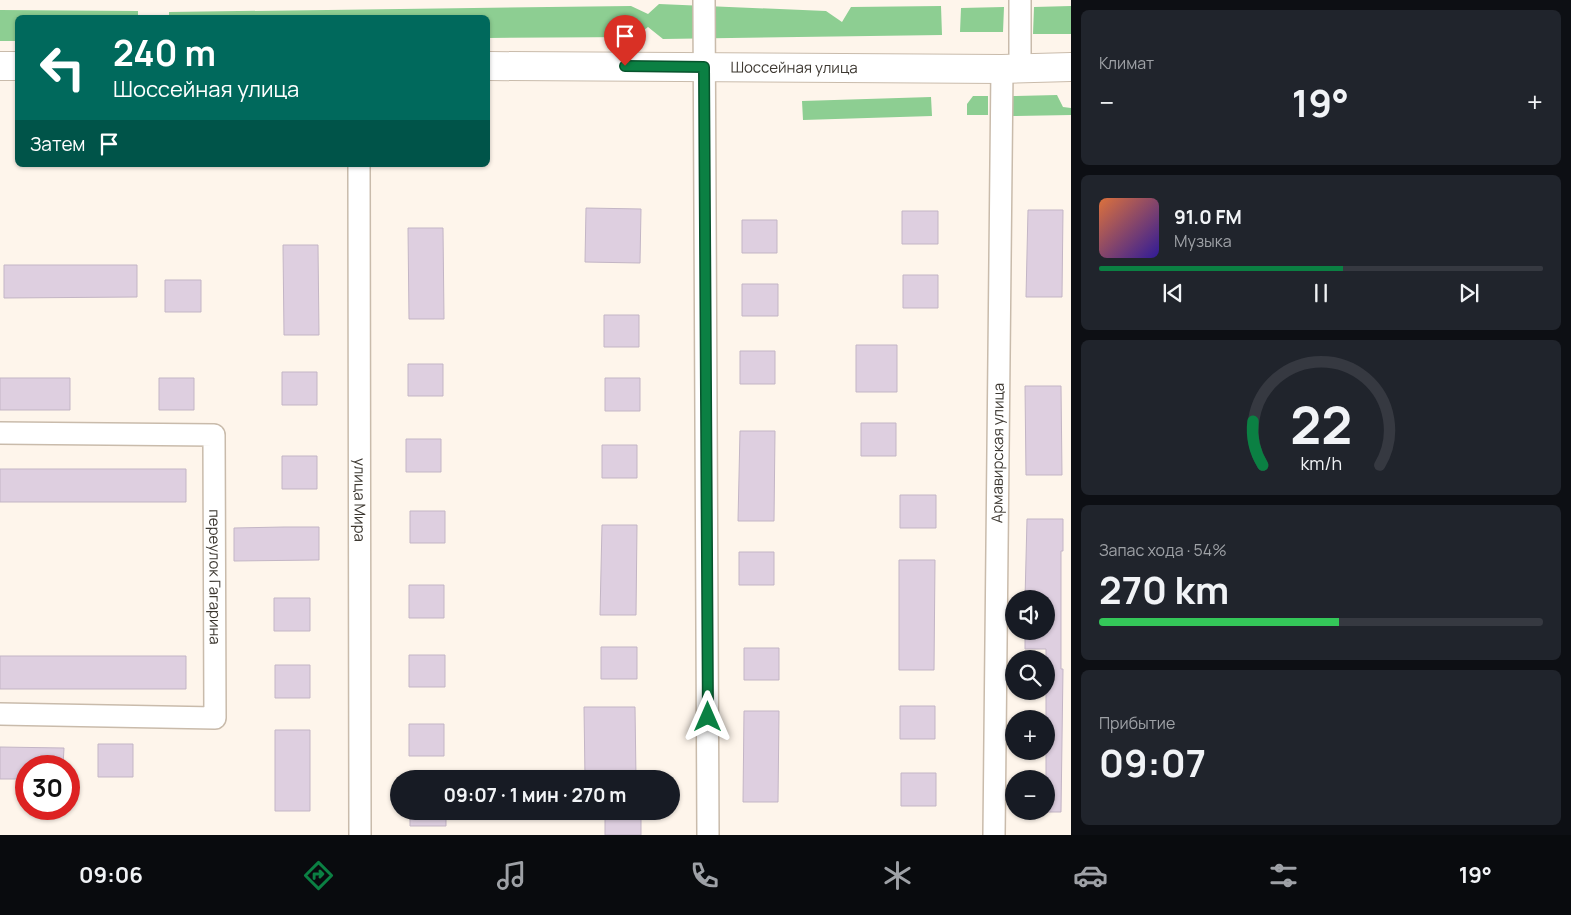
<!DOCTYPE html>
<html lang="ru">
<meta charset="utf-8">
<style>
:root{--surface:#171b24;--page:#20242c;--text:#f1f3f6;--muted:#9ea1a6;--line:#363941;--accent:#0b8043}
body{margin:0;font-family:Manrope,sans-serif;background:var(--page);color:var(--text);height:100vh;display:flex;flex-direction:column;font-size:19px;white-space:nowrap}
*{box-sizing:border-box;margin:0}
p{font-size:16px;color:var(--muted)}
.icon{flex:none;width:28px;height:28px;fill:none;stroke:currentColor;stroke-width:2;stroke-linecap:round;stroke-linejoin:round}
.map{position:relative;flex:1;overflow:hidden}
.sheet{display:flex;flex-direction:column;gap:10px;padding:10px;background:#0d0f14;width:500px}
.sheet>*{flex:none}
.hud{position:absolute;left:15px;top:15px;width:475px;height:152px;border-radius:8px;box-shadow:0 1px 4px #0004;background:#00695c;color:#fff;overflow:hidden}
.buttons{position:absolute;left:1005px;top:590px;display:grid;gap:10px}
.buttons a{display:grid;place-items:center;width:50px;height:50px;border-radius:50%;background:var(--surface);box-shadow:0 1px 4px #0004;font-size:25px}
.speed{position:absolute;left:15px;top:755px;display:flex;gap:10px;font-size:25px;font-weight:700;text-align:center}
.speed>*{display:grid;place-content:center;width:65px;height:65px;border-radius:50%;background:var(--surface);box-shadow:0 1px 4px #0004;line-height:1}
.speed .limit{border:8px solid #d22;background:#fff;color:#111}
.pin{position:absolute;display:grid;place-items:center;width:42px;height:42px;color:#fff;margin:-51px -21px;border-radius:50% 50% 50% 0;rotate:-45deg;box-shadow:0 0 5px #0007}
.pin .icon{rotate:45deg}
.me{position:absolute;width:55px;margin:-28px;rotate:0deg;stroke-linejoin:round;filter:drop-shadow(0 0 4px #0008)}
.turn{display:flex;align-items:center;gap:18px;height:105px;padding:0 15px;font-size:22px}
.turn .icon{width:65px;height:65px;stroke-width:2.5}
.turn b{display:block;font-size:35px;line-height:42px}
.then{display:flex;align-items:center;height:48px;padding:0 15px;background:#0003;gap:10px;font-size:19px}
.big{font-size:38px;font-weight:700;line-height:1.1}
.sheet .tile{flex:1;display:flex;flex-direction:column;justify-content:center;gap:8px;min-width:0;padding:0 18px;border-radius:8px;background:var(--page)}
.sheet .dial{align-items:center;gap:0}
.dial svg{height:130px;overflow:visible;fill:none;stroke:var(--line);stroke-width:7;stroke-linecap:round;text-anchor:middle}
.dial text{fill:var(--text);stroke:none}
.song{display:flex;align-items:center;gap:15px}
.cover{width:60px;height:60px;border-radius:8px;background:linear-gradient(135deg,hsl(20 70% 55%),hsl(250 70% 35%))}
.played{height:5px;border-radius:2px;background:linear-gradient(90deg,var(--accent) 55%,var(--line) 55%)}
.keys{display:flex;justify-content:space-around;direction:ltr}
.heat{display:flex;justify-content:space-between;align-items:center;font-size:28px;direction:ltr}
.charge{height:8px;border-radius:4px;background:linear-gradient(90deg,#34c759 54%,var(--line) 0)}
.trip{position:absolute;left:390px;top:770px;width:290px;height:50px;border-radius:25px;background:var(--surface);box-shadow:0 1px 4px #0004;font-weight:700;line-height:50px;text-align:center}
.dock{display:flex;height:80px;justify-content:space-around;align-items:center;background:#090b0e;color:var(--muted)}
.dock .icon{width:35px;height:35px}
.dock .active{color:var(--accent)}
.dock b{font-size:22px;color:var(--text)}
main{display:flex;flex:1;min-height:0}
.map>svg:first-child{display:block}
.forest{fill:#8dce92}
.building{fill:#decfe0;stroke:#c3b5c5}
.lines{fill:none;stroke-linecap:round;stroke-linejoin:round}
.street-casing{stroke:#c9bbab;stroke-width:24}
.primary-casing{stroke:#c9bbab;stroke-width:30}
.street{stroke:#fff;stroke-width:21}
.primary{stroke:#fff;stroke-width:28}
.route-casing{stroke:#07532c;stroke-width:12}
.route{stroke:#0b8043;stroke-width:9}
.labels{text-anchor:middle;stroke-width:4;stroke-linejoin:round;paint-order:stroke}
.street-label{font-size:15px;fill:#3d3831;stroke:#fff}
</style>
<main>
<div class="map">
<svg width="1071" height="835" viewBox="0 0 1071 835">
<rect width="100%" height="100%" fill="#fef5eb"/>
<!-- forest -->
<path class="forest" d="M 659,4 L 826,11 L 842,22 L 851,7 L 941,6 L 942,35 L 663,39 L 648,27 L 635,37 L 488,38 L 488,18 L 169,18 L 169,12 L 631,6 L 648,14 Z
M 1071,6 L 1071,34 L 1033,34 L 1034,7 Z
M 1004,7 L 1003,32 L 960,32 L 961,8 Z
M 0,10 L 138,11 L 138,17 L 18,18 L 17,41 L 0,41 Z
M 1057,95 L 1063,107 L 1071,108 L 1071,115 L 1013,116 L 1013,96 Z
M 973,96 L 988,96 L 988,115 L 967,115 L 967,104 Z
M 931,97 L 932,116 L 803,120 L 802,101 Z"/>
<!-- building -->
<path class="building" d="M 586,208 L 641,209 L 640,263 L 585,262 Z
M 1028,210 L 1063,210 L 1062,297 L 1026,297 Z
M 902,211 L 938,211 L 938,244 L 902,244 Z
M 742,220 L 777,220 L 777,253 L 742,253 Z
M 408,228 L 443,228 L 444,319 L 409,319 Z
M 283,245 L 318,245 L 319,335 L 284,335 Z
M 4,265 L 137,265 L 137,297 L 4,298 Z
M 903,275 L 938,275 L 938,308 L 903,308 Z
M 165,280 L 201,280 L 201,312 L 165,312 Z
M 742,284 L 778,284 L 778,316 L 742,316 Z
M 604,315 L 639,315 L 639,347 L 604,347 Z
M 856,345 L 897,345 L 897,392 L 856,392 Z
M 740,351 L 775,351 L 775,384 L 740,384 Z
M 408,364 L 443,364 L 443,396 L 408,396 Z
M 282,372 L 317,372 L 317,405 L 282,405 Z
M 0,378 L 70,378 L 70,410 L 0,410 Z
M 159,378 L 194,378 L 194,410 L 159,410 Z
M 605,378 L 640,378 L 640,411 L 605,411 Z
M 1025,386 L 1061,386 L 1062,475 L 1026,475 Z
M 861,423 L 896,423 L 896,456 L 861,456 Z
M 740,431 L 775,431 L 774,521 L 738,521 Z
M 406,439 L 441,439 L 441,472 L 406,472 Z
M 602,445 L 637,445 L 637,478 L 602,478 Z
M 282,456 L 317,456 L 317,489 L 282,489 Z
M 0,469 L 186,469 L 186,502 L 0,502 Z
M 900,495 L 936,495 L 936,528 L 900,528 Z
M 410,511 L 445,511 L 445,543 L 410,543 Z
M 1027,519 L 1063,519 L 1063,551 L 1061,551 L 1061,669 L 1063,669 L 1061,812 L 1046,812 L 1046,649 L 1025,649 L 1025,631 L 1046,631 L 1046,599 L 1025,599 Z
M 602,525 L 637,525 L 636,615 L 600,615 Z
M 284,527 L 319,527 L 319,560 L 234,561 L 234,528 Z
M 739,552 L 774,552 L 774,585 L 739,585 Z
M 899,560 L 935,560 L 934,670 L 899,670 Z
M 409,585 L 444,585 L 444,618 L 409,618 Z
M 274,598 L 310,598 L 310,631 L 274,631 Z
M 601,647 L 637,647 L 637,679 L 601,679 Z
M 744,648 L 779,648 L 779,680 L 744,680 Z
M 409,655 L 445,655 L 445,687 L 409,687 Z
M 0,656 L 186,656 L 186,689 L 0,689 Z
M 275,665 L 310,665 L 310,698 L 275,698 Z
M 900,706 L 935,706 L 935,739 L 900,739 Z
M 584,707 L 635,707 L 636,778 L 585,778 Z
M 744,711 L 779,711 L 778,802 L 743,802 Z
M 409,724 L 444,724 L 444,756 L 409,756 Z
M 275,730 L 310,730 L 310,811 L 275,811 Z
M 98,744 L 133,744 L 133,777 L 98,777 Z
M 0,747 L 64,748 L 63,766 L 26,766 L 26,779 L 0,779 Z
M 901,773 L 936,773 L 936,806 L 901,806 Z
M 410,811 L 446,811 L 446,826 L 410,826 Z
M 605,811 L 641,811 L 641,835 L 605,835 Z"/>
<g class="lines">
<defs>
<g id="street">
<path d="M 704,0 L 708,835"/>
<path d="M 1020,0 L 1020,68"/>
<path id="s1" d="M 359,165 L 360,835"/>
<path id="s2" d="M 0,433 L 214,435 L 215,718 L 0,714"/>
<path id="s3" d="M 994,835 L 1002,69"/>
</g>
<g id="primary">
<path d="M 0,66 L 18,66"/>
<path id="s4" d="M 488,66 L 1002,69 L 1071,67"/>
</g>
</defs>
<!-- street casing -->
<use href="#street" class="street-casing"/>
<!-- primary casing -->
<use href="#primary" class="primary-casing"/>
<!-- street -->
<use href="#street" class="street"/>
<!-- primary -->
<use href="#primary" class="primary"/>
</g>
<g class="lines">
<defs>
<path id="route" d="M 625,66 L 704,67 L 708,717"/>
</defs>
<!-- route casing -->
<use href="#route" class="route-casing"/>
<!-- route -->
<use href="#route" class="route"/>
</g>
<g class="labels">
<!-- street labels -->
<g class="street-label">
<text dy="5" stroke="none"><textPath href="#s4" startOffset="306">Шоссейная улица</textPath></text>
<text dy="5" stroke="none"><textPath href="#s3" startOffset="382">Армавирская улица</textPath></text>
<text dy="5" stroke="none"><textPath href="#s1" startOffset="335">улица Мира</textPath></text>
<text dy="5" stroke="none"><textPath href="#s2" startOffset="356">переулок Гагарина</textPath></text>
</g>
</g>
</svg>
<div class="buttons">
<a><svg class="icon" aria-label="sound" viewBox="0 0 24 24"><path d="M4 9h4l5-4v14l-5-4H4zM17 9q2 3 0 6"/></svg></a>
<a><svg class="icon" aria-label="search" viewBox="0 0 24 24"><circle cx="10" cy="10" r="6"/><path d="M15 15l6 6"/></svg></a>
<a>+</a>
<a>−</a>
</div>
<div class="speed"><div class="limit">30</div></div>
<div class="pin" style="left:625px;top:66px;background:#d93025"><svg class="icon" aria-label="arrive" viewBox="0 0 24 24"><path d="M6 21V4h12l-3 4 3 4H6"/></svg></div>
<svg class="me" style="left:708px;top:717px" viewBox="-20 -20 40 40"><path d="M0-17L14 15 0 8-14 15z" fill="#0b8043" stroke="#fff" stroke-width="4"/></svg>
<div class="trip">09:07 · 1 мин · 270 m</div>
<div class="hud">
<div class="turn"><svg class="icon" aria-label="left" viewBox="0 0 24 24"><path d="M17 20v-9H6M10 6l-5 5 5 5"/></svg><div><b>240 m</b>Шоссейная улица</div></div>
<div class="then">Затем<svg class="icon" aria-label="arrive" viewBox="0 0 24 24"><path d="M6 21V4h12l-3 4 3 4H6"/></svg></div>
</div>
</div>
<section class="sheet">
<div class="tile"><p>Климат</p>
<div class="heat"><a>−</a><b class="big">19°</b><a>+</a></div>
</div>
<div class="tile">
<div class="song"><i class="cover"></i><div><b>91.0 FM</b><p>Музыка</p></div></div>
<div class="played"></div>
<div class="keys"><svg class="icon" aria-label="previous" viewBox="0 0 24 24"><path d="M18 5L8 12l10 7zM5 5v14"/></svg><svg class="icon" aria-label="pause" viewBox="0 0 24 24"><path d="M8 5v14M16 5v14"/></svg><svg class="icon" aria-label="next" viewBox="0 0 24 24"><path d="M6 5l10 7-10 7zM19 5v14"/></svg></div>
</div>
<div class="tile dial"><svg viewBox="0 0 100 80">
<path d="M14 69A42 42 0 1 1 86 69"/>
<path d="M14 69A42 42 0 0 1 8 42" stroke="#0b8043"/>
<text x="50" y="56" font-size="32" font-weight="700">22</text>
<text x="50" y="72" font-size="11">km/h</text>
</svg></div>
<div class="tile"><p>Запас хода · 54%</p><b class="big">270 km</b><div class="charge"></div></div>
<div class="tile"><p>Прибытие</p><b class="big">09:07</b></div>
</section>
</main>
<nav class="dock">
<b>09:06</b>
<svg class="icon active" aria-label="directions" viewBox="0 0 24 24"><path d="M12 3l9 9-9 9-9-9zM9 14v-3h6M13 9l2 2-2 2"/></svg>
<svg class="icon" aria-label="music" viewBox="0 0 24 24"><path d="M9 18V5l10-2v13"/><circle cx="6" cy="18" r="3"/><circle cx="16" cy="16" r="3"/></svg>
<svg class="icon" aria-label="phone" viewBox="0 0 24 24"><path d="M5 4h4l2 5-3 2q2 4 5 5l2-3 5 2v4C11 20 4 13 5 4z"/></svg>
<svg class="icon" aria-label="climate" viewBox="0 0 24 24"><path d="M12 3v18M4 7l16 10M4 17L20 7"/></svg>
<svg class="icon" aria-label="car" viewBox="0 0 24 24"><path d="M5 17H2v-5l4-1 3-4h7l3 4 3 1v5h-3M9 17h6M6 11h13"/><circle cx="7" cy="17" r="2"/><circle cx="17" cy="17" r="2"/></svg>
<svg class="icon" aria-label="filters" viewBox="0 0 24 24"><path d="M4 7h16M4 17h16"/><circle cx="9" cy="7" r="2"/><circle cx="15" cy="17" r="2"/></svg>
<b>19°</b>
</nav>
